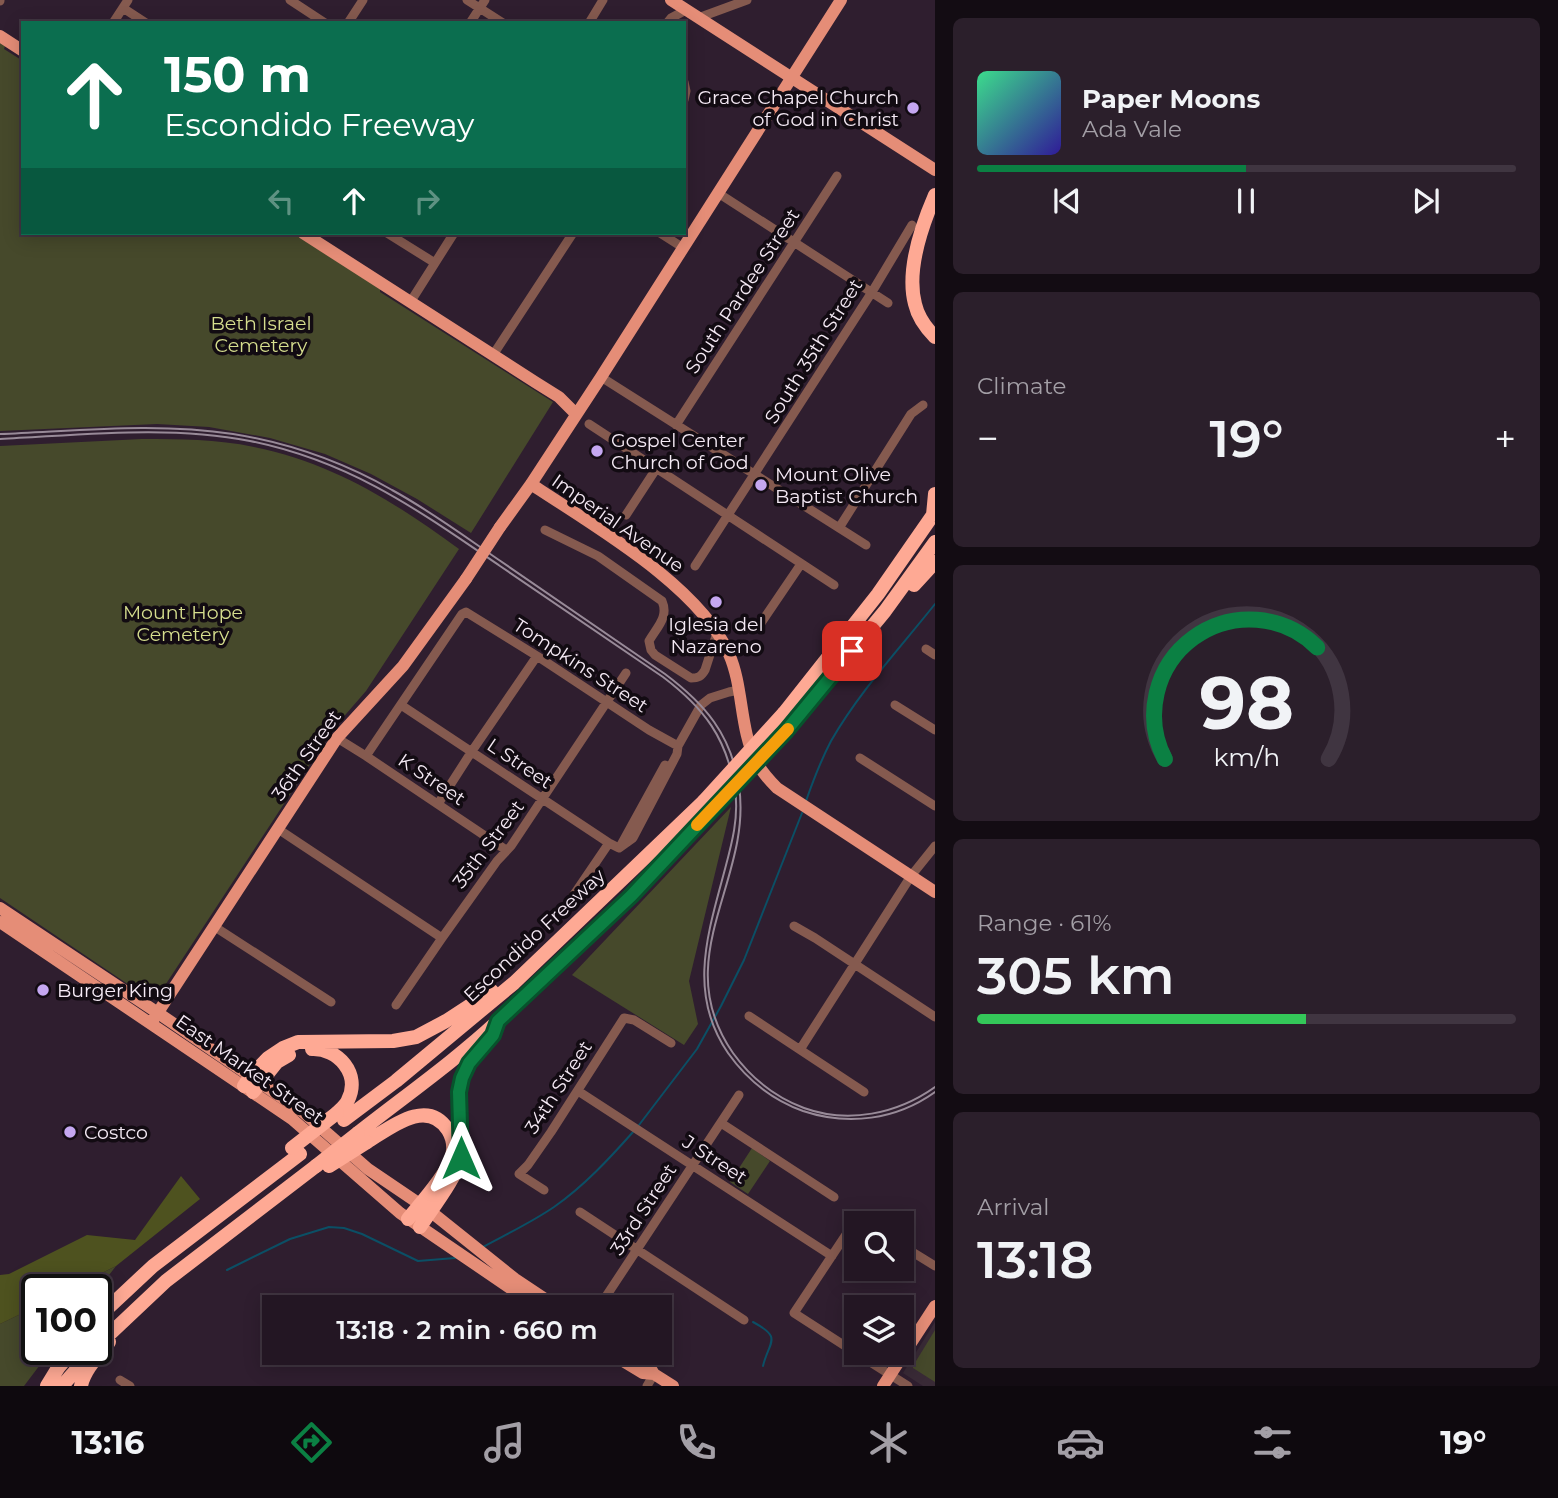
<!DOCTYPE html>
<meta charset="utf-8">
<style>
:root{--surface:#231623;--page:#2b1f2b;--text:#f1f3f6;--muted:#a39fa6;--line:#403541;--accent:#0b8043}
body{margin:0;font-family:Montserrat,sans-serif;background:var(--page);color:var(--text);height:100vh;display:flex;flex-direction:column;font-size:26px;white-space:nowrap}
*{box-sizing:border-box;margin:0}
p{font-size:23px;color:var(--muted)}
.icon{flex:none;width:38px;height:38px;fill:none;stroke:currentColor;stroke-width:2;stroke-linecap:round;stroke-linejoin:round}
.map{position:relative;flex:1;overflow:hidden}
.panel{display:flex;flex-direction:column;gap:18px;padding:18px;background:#130c13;width:623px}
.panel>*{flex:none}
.top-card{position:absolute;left:21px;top:21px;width:665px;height:214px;border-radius:0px;box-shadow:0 4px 18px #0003,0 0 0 2px var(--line);background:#0b6e4f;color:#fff;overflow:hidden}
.buttons{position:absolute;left:844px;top:1211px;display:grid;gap:14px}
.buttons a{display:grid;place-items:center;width:70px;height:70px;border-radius:0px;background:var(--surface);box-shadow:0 4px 18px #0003,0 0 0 2px var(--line);font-size:35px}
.speed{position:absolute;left:21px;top:1274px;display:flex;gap:14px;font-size:35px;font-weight:700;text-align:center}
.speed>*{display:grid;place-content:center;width:91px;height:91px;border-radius:50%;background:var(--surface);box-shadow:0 4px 18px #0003,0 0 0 2px var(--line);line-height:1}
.speed .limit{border:4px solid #111;border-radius:10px;background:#fff;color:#111}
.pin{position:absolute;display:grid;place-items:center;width:60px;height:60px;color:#fff;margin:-30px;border-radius:14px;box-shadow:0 4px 10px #0006}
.me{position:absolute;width:77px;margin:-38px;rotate:0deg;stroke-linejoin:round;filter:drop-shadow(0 0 5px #0008)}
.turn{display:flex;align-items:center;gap:24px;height:147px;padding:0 28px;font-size:32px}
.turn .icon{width:91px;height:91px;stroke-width:2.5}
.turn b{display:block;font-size:49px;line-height:60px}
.lanes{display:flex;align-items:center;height:66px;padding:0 28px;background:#0003;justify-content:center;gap:35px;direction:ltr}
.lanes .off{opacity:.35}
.big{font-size:52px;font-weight:600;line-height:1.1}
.panel .widget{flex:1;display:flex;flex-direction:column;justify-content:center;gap:10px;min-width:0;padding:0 24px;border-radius:10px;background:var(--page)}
.panel .dial{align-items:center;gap:0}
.dial svg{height:182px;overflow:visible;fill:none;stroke:var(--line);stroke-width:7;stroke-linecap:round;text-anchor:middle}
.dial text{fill:var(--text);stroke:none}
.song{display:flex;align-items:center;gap:21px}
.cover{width:84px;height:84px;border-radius:10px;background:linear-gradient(135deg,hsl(150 70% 55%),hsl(250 70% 35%))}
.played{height:7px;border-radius:4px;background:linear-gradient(90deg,var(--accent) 50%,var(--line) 50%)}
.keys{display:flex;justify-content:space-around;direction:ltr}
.heat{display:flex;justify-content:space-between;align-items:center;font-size:38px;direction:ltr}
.charge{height:10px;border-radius:5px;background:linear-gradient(90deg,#34c759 61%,var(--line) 0)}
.trip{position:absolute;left:262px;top:1295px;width:410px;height:70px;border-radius:0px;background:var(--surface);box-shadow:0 4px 18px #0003,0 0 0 2px var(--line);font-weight:600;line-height:70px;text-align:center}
.menu{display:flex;height:112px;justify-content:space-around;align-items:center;background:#0e090e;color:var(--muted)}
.menu .icon{width:49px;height:49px}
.menu .on{color:var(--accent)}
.menu b{font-size:32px;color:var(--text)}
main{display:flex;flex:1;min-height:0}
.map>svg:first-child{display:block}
.education{fill:#392a36}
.green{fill:#46492b}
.forest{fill:#4e521f}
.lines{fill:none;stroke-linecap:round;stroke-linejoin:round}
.stream{stroke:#0b4f65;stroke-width:2}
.minor{stroke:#855a4f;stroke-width:9}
.major{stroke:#e58d77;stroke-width:12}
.highway{stroke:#fea994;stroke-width:14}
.tram{stroke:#988a98;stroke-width:2}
.rail{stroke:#988a98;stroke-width:2}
.major-bridge{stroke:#e58d77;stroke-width:12}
.highway-bridge{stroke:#fea994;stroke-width:14}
.route-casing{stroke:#07532c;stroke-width:18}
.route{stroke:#0b8043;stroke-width:12}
.slow{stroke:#f59e0b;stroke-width:12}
.poi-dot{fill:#c5a7f1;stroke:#120b12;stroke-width:2.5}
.labels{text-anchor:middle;stroke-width:7;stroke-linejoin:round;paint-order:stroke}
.poi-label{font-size:19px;fill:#f5eaf5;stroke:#120b12;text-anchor:start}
.street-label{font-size:19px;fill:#f5eaf5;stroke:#120b12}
.park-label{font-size:19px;fill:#d6de8e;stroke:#120b12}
</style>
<main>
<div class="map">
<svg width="935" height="1386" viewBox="0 0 935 1386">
<rect width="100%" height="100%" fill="#2f1e2f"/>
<!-- education -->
<path class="education" d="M 935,1322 L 935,1386 L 923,1386 L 903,1373 Z"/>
<!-- green -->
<path class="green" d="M 0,43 L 5,46 L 4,49 L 23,61 L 23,233 L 293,233 L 380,289 L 380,292 L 553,402 L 471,533 L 417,499 L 371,474 L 325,454 L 270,438 L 209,427 L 157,424 L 0,431 Z
M 142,439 C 179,439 217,439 254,447 C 333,463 395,502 459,549 L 366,691 L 333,729 L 160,993 L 147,997 L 0,898 L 0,446 Z
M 731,807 L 689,981 L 698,1024 L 684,1045 L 572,975 Z
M 752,1148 L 770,1161 L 748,1194 L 730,1182 Z
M 116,1266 L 96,1292 L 96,1290 L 68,1290 Z
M 37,1306 L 37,1349 L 52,1349 L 24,1386 L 0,1386 L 0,1324 Z
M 935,1330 L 935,1382 L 913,1368 L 913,1366 Z"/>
<!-- forest -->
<path class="forest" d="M 181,1176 L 200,1199 L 116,1266 L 68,1290 L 37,1290 L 37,1306 L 0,1324 L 0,1275 L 9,1274 L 87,1235 L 135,1240 Z"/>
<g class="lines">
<!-- stream -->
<path class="stream" d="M 806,801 C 813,781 821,760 831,741 C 859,692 900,648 935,604
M 639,1125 L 697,1049 L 721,1006 L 744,960 L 802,813
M 483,1247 C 507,1234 532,1222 554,1207 C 584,1186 609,1159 633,1132
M 227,1270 L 290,1239 L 329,1227 L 344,1228 L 362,1234 L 418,1261 L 455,1258
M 753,1322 C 783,1338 769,1341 763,1366"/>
<!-- minor -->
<path class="minor" d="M 290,0 L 325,23
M 467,0 L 503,23
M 0,1 L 0,0
M 123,8 L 146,23
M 698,18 L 747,0
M 113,23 L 128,0
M 348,23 L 363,0
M 470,23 L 485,0
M 589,23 L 603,0
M 667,23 L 671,18 L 686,10
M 684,82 L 686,91 L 684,100
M 718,193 L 888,303
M 387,233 L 435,263
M 660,233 L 682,247
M 411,301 L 454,233
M 493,355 L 573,233
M 601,377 L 866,545
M 589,424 L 834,585
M 676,425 L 837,176
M 626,515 L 656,469
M 839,528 L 911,414 L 923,405
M 545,530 L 598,556 L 662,601 C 669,617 657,627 649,641 L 651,650 L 655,655 L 691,678 C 698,678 701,677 705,670 L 717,633
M 695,566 L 872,292 L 912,225
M 761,623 L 801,564
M 926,649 L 935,655
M 401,705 L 609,843 L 619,848
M 895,705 L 935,730
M 337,738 L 366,756 L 506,850
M 366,756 L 462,614 L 466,612 L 537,656 L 649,730 L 678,746
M 860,758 L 935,806
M 438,804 L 472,751 L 537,656
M 278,829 L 442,938
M 621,845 L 665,765
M 619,848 L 633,838 L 677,754 L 678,746 L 701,705 L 710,698 L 729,692 L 739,690
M 573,896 L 609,843
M 794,926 L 815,938 L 935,1017
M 215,927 L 331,1002
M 396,1005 L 442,938 L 497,861 L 511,846 L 626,673
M 749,1016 L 864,1092
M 801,1048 L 911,876 L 935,846
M 578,1091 L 832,1256
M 721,1123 L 834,1197
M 544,1190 L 519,1174 L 528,1165 L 551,1132 L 624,1018 L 634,1020 L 671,1043
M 580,1212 L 744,1320
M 901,1245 L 935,1266
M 599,1307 L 739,1095
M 856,1353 L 794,1313 L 857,1218 L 866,1223
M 856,1353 L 908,1386
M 120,1380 L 130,1386
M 647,1386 L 654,1374"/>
<!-- major -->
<path class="major" d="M 671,0 L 935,170
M 0,36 L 23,51
M 303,233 L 535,382 L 559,397 L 576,414
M 531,484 C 592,525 699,585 729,654 C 744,688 739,729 757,763 C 762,772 769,780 777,788 L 935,892
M 500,527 L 531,484 L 601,377 L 841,0
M 0,908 L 158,1013 L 303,1112 L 368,1169 L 430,1211 L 515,1279 L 557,1307
M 0,922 L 292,1119 L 400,1213 L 538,1307
M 153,1020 L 337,738 L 403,666 L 466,579
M 610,1353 L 643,1373 L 654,1374 L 673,1386
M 629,1353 L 648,1364 L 654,1374
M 883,1386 L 935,1306"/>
<!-- highway -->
<path class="highway" d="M 935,195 C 922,225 906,270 915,304 C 918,317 926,328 935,337
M 933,515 L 935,494
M 914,585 L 935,562
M 784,713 L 878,594 L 935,512
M 786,731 L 885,611 L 935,542
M 312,1049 C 338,1048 361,1074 348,1100 C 346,1105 341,1109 337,1113
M 244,1086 L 250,1077 L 268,1058 L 283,1048 L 298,1042 L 393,1041 L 416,1037 L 446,1021 L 492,991
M 253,1092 L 277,1062 L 289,1055
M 344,1120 L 396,1081 L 514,983 L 704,801
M 358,1133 C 405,1096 455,1061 499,1020 C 570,956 638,889 703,819
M 367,1142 C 390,1128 427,1097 448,1130 C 454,1140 455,1151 450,1162 C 443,1179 421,1203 408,1219
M 420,1227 C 431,1210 458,1175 461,1157 C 466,1131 453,1102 463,1076 C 469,1058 486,1048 494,1033
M 96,1322 L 107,1309 L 153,1266 L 300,1154
M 96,1347 L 166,1281 L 316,1166
M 47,1386 L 58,1368 L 74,1349
M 62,1386 L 91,1353
M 81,1386 C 84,1370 99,1355 109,1342"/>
<!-- tram -->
<path class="tram" d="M 0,439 C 83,435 168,425 250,441 C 350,461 418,510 500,566 C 554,603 608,640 663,677 C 704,708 727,738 735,790 C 739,817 732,843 725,869 C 708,933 687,993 728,1053 C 747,1080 773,1100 803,1111 C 848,1126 896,1120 935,1092"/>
<!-- rail -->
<path class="rail" d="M 0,434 C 77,431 156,422 233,434 C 289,443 343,462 392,490 C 429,510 464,536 499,560 C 554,598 609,636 665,674 C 705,704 731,734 739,786 C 753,880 667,958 733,1053 C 751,1078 775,1097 804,1108 C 848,1124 897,1114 935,1087"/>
<!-- major-bridge -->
<path class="major-bridge" d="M 466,579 L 500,527"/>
<!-- highway-bridge -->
<path class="highway-bridge" d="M 704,801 L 784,713
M 703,819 L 786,731
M 292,1148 L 337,1113
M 316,1166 L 358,1133
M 329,1166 L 367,1142"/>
</g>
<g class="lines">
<defs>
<path id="route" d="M 461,1158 L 459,1092 L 462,1078 L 469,1063 L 493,1035 L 498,1021 L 631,896 L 786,731 L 852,651"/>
</defs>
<!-- route casing -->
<use href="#route" class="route-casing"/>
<!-- route -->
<use href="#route" class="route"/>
<!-- slow -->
<path class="slow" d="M 697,825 L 788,729"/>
</g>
<!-- markers -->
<g class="poi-dot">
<circle cx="913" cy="108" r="7"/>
<circle cx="597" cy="451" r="7"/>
<circle cx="761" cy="485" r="7"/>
<circle cx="716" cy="602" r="7"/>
<circle cx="43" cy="990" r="7"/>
<circle cx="70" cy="1132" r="7"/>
</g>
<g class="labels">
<!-- poi labels -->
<g class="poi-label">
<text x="899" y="104" text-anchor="end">Grace Chapel Church<tspan x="899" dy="22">of God in Christ</tspan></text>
<text x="611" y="447">Gospel Center<tspan x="611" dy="22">Church of God</tspan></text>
<text x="775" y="481">Mount Olive<tspan x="775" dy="22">Baptist Church</tspan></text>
<text x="716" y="631" text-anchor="middle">Iglesia del<tspan x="716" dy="22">Nazareno</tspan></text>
<text x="57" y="997">Burger King</text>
<text x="84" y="1139">Costco</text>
</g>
<!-- street labels -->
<g class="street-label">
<text transform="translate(742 291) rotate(-57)" y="7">South Pardee Street</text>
<text transform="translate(813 351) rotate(-58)" y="7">South 35th Street</text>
<text transform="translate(618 523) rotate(35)" y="7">Imperial Avenue</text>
<text transform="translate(581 665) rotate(33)" y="7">Tompkins Street</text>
<text transform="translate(306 755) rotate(-55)" y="7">36th Street</text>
<text transform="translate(520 763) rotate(34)" y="7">L Street</text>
<text transform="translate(432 779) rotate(34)" y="7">K Street</text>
<text transform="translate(488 844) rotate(-53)" y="7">35th Street</text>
<text transform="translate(534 935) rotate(-43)" y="7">Escondido Freeway</text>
<text transform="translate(250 1069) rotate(35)" y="7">East Market Street</text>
<text transform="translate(558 1087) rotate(-57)" y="7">34th Street</text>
<text transform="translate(715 1159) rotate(33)" y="7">J Street</text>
<text transform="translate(643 1209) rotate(-57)" y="7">33rd Street</text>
</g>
<!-- park labels -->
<g class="park-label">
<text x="261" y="330">Beth Israel<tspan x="261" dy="22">Cemetery</tspan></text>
<text x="183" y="619">Mount Hope<tspan x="183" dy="22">Cemetery</tspan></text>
</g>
</g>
</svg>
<div class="buttons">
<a><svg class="icon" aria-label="search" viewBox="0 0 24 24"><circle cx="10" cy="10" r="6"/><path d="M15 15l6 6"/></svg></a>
<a><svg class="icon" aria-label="layers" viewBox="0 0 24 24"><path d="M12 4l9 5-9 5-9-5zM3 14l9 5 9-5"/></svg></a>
</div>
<div class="speed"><div class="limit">100</div></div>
<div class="pin" style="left:852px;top:651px;background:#d93025"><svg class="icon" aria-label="arrive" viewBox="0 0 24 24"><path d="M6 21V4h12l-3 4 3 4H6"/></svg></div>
<svg class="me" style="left:461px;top:1158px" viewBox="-20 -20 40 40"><path d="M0-17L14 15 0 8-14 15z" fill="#0b8043" stroke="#fff" stroke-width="4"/></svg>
<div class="trip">13:18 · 2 min · 660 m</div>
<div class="top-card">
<div class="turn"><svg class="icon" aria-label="ahead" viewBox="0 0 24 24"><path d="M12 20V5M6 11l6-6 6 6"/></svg><div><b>150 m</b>Escondido Freeway</div></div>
<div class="lanes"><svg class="icon off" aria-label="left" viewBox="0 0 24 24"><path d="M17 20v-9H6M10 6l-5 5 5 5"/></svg><svg class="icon" aria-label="ahead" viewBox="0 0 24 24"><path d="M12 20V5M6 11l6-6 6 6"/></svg><svg class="icon off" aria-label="right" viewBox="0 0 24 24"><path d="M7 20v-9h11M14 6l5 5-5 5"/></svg></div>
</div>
</div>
<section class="panel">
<div class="widget">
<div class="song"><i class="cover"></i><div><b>Paper Moons</b><p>Ada Vale</p></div></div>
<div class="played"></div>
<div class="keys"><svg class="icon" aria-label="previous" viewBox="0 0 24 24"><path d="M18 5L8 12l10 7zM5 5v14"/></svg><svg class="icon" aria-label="pause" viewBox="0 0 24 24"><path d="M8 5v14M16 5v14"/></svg><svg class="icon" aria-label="next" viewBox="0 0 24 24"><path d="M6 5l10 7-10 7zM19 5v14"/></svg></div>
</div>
<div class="widget"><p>Climate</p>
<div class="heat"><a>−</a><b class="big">19°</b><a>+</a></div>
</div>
<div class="widget dial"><svg viewBox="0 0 100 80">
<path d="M14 69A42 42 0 1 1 86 69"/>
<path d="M14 69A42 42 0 0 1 81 20" stroke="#0b8043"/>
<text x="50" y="56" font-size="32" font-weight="700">98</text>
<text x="50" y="72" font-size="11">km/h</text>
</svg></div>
<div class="widget"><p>Range · 61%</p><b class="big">305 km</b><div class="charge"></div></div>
<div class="widget"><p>Arrival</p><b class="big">13:18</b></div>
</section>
</main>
<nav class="menu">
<b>13:16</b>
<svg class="icon on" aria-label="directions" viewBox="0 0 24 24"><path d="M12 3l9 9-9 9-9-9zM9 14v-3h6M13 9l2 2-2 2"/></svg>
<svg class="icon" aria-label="music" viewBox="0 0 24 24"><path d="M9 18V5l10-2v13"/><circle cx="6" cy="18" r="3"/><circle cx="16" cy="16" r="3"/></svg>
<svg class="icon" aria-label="phone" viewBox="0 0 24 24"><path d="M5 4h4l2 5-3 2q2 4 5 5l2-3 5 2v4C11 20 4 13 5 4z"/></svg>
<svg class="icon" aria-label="climate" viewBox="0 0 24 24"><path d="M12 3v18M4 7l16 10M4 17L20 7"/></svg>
<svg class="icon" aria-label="car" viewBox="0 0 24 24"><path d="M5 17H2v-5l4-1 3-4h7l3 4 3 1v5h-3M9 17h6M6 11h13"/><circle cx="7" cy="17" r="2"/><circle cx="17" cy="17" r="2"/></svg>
<svg class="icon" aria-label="filters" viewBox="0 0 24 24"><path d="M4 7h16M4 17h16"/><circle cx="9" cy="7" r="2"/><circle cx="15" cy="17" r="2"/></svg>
<b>19°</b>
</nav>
